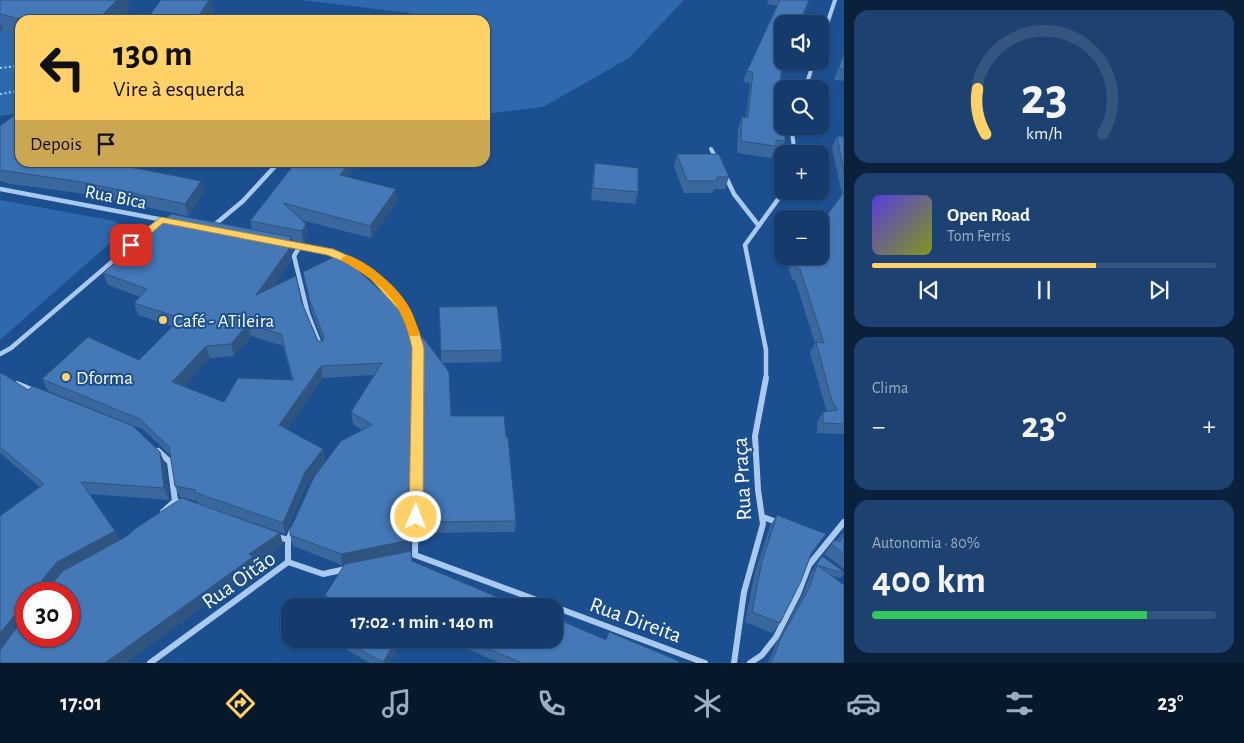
<!DOCTYPE html>
<html lang="pt">
<meta charset="utf-8">
<style>
:root{--surface:#143b6b;--page:#1d4271;--text:#f1f3f6;--muted:#9dadc1;--line:#33557e;--accent:#ffd166}
body{margin:0;font-family:"Alegreya Sans",sans-serif;background:var(--page);color:var(--text);height:100vh;display:flex;flex-direction:column;font-size:19px;white-space:nowrap}
*{box-sizing:border-box;margin:0}
p{font-size:16px;color:var(--muted)}
.icon{flex:none;width:28px;height:28px;fill:none;stroke:currentColor;stroke-width:2;stroke-linecap:round;stroke-linejoin:round}
.map{position:relative;flex:1;overflow:hidden}
.sheet{display:flex;flex-direction:column;gap:10px;padding:10px;background:#0b203b;width:400px}
.sheet>*{flex:none}
.hud{position:absolute;left:15px;top:15px;width:475px;height:152px;border-radius:15px;box-shadow:0 1px 4px #0004,0 0 0 1px var(--line);background:#ffd166;color:#111;overflow:hidden}
.controls{position:absolute;left:774px;top:15px;display:grid;gap:10px}
.controls a{display:grid;place-items:center;width:55px;height:55px;border-radius:10px;background:var(--surface);box-shadow:0 1px 4px #0004,0 0 0 1px var(--line);font-size:25px}
.speed{position:absolute;left:15px;top:582px;display:flex;gap:10px;font-size:25px;font-weight:700;text-align:center}
.speed>*{display:grid;place-content:center;width:65px;height:65px;border-radius:50%;background:var(--surface);box-shadow:0 1px 4px #0004,0 0 0 1px var(--line);line-height:1}
.speed .limit{border:8px solid #d22;background:#fff;color:#111}
.pin{position:absolute;display:grid;place-items:center;width:42px;height:42px;color:#fff;margin:-21px;border-radius:10px;box-shadow:0 2px 8px #0006}
.me{position:absolute;width:55px;margin:-28px;rotate:1deg;stroke-linejoin:round;filter:drop-shadow(0 0 4px #0008)}
.turn{display:flex;align-items:center;gap:18px;height:105px;padding:0 15px;font-size:22px}
.turn .icon{width:65px;height:65px;stroke-width:2.5}
.turn b{display:block;font-size:35px;line-height:42px}
.then{display:flex;align-items:center;height:48px;padding:0 15px;background:#0003;gap:10px;font-size:19px}
.big{font-size:38px;font-weight:600;line-height:1.1}
.sheet .tile{flex:1;display:flex;flex-direction:column;justify-content:center;gap:8px;min-width:0;padding:0 18px;border-radius:15px;background:var(--page)}
.sheet .dial{align-items:center;gap:0}
.dial svg{height:130px;overflow:visible;fill:none;stroke:var(--line);stroke-width:7;stroke-linecap:round;text-anchor:middle}
.dial text{fill:var(--text);stroke:none}
.song{display:flex;align-items:center;gap:15px}
.cover{width:60px;height:60px;border-radius:8px;background:linear-gradient(135deg,hsl(250 70% 55%),hsl(70 70% 35%))}
.played{height:5px;border-radius:2px;background:linear-gradient(90deg,var(--accent) 65%,var(--line) 65%)}
.keys{display:flex;justify-content:space-around;direction:ltr}
.heat{display:flex;justify-content:space-between;align-items:center;font-size:28px;direction:ltr}
.charge{height:8px;border-radius:4px;background:linear-gradient(90deg,#34c759 80%,var(--line) 0)}
.trip{position:absolute;left:281px;top:598px;width:282px;height:50px;border-radius:15px;background:var(--surface);box-shadow:0 1px 4px #0004,0 0 0 1px var(--line);font-weight:600;line-height:50px;text-align:center}
.dock{display:flex;height:80px;justify-content:space-around;align-items:center;background:#08182b;color:var(--muted)}
.dock .icon{width:35px;height:35px}
.dock .current{color:var(--accent)}
.dock b{font-size:22px;color:var(--text)}
main{display:flex;flex:1;min-height:0}
.map>svg:first-child{display:block}
.green{fill:#2e69ad}
.lines{fill:none;stroke-linecap:round;stroke-linejoin:round}
.path{stroke:#a9c9ee;stroke-width:2;stroke-dasharray:2 2.5;stroke-linecap:butt}
.minor-far2{stroke:#a9c9ee;stroke-width:4}
.minor-far1{stroke:#a9c9ee;stroke-width:4.5}
.minor{stroke:#a9c9ee;stroke-width:6}
.wall{fill:#3a679d;fill-rule:evenodd}
.shaded-wall{fill:#305480}
.building{fill:#4478b7;stroke:#305480;fill-rule:evenodd}
.route{fill:#ffd166;stroke:#a68842}
.slow{fill:#f59e0b}
.poi-dot{fill:#ffd166;stroke:#1b4f8f;stroke-width:2}
.labels{text-anchor:middle;stroke-width:4;stroke-linejoin:round;paint-order:stroke}
.street-label{font-size:19px;fill:#fff;stroke:#1b4f8f}
.poi-label{font-size:19px;fill:#fff;stroke:#1b4f8f;text-anchor:start}
.near-street-label{font-size:22px;fill:#fff;stroke:#1b4f8f}
</style>
<main>
<div class="map">
<svg width="844" height="663" viewBox="0 0 844 663">
<rect width="100%" height="100%" fill="#1b4f8f"/>
<!-- green -->
<path class="green" d="M 301,0 L 684,0 L 629,58 L 543,107 L 485,114 L 485,20 L 412,20 L 410,13 Z
M 14,29 L 20,113 L 0,116 L 0,31 Z
M 0,200 L 115,221 L 122,227 L 118,236 L 0,340 Z"/>
<g class="lines">
<!-- path -->
<path class="path" d="M 0,68 L 16,66
M 0,94 L 18,91"/>
<!-- minor-far2 -->
<path class="minor-far2" d="M 820,45 L 835,0
M 805,89 L 814,61
M 791,126 L 795,154
M 711,149 L 716,158
M 277,164 L 279,162"/>
<!-- minor-far1 -->
<path class="minor-far1" d="M 726,177 L 734,194 L 759,226
M 0,189 L 169,221
M 213,226 L 243,201 L 279,162
M 288,244 C 302,246 316,248 329,252 C 372,265 413,302 418,348 C 419,358 418,369 418,379
M 300,246 L 294,256 L 308,314 L 321,347
M 0,354 L 11,348 L 161,220
M 766,379 L 766,350 L 745,245 L 784,191"/>
<!-- minor -->
<path class="minor" d="M 17,384 L 34,391
M 158,451 L 170,462 L 175,501 L 183,503
M 163,512 L 175,501
M 763,517 L 779,523
M 276,536 L 288,540
M 415,555 L 418,378
M 415,555 L 553,606
M 288,562 L 323,574 L 346,569
M 288,562 L 288,540 L 293,529
M 555,607 L 705,663
M 150,663 L 288,562
M 734,663 L 744,592 L 763,524 L 758,490 L 755,436 L 766,378
M 750,663 L 762,655 L 776,637 L 798,594 L 809,565 L 844,522"/>
</g>
<!-- wall -->
<path class="wall" d="M 0,0 L 127,0 L 129,9 L 119,20 L 20,20 L 20,35 L 3,31 L 0,31 Z
M 768,0 L 810,0 L 781,68 L 779,95 L 785,141 L 781,153 L 774,152 L 771,158 L 737,153 L 738,128 L 742,117 L 746,117 L 750,83 L 743,82 L 747,71 L 777,6 L 767,4 Z
M 844,51 L 844,81 L 834,80 Z
M 0,126 L 20,162 L 144,162 L 138,168 L 201,181 L 204,193 L 188,216 L 85,194 L 11,184 L 0,181 Z
M 837,136 L 844,137 L 844,434 L 817,433 L 817,423 L 823,412 L 827,412 L 810,353 L 815,343 L 795,280 L 792,280 L 786,256 L 820,256 L 820,219 L 782,219 L 782,241 L 778,225 L 783,214 L 825,218 L 842,195 L 832,147 Z
M 677,154 L 729,177 L 725,189 L 714,189 L 712,193 L 684,193 L 674,166 Z
M 359,162 L 348,177 L 397,201 L 371,238 L 301,220 L 308,236 L 303,243 L 292,241 L 293,249 L 290,255 L 291,261 L 273,287 L 302,303 L 318,341 L 323,341 L 312,313 L 305,284 L 303,272 L 414,347 L 410,551 L 342,565 L 293,546 L 290,535 L 362,430 L 353,424 L 351,412 L 374,375 L 323,378 L 287,429 L 325,461 L 307,484 L 285,534 L 198,504 L 197,501 L 180,497 L 175,486 L 171,456 L 144,430 L 48,391 L 42,379 L 139,360 L 172,326 L 138,315 L 134,303 L 140,297 L 108,285 L 103,273 L 252,230 L 250,221 ZM 251,336 L 283,346 L 292,380 L 224,402 L 183,386 L 210,358 L 234,356 Z
M 595,163 L 638,192 L 635,204 L 591,200 L 593,175 Z
M 439,307 L 502,350 L 501,362 L 442,363 L 451,416 L 506,437 L 516,521 L 515,532 L 420,533 L 422,336 L 441,361 Z
M 0,373 L 28,390 L 160,452 L 165,464 L 169,500 L 89,494 L 120,540 L 280,533 L 283,545 L 255,565 L 256,569 L 0,663 L 40,487 L 0,453 Z
M 777,515 L 818,545 L 811,555 L 780,623 L 772,633 L 745,622 L 755,572 L 770,526 Z
M 844,531 L 844,569 L 824,554 L 835,540 L 837,540 Z
M 822,556 L 844,572 L 844,574 L 840,578 L 832,576 L 844,663 L 768,663 L 775,646 L 802,596 L 811,573 L 813,571 L 812,571 Z
M 412,561 L 504,600 L 527,606 L 329,606 L 327,605 L 325,595 Z
M 609,632 L 678,663 L 500,663 L 444,639 L 606,639 Z
M 337,639 L 403,639 L 389,663 L 370,663 L 338,645 Z"/>
<!-- shaded-wall -->
<path class="shaded-wall" d="M 117,0 L 127,0 L 129,9 L 119,20 L 97,20 Z
M 209,0 L 212,0 L 215,20 L 196,20 Z
M 809,0 L 810,0 L 800,24 L 799,24 Z
M 0,24 L 3,31 L 0,31 Z
M 128,162 L 144,162 L 128,178 L 124,166 Z
M 350,162 L 359,162 L 342,187 L 340,175 Z
M 201,181 L 204,193 L 188,216 L 185,204 Z
M 396,189 L 397,201 L 371,238 L 370,226 Z
M 306,224 L 308,236 L 303,243 L 302,231 Z
M 292,237 L 293,249 L 290,255 L 291,261 L 259,308 L 256,295 Z
M 248,324 L 251,336 L 234,356 L 231,344 Z
M 206,346 L 210,358 L 176,394 L 172,382 Z
M 414,347 L 410,551 L 342,565 L 341,554 Z
M 321,366 L 323,378 L 282,437 L 279,425 Z
M 323,449 L 325,461 L 307,484 L 285,534 L 283,523 L 305,472 Z
M 160,452 L 165,464 L 169,500 L 164,488 Z
M 115,531 L 121,542 L 50,591 L 43,587 L 42,580 L 57,562 Z
M 280,533 L 283,545 L 255,565 L 256,569 L 126,663 L 105,663 L 249,554 Z
M 14,616 L 22,627 L 0,656 L 0,633 Z
M 397,639 L 403,639 L 389,663 L 383,663 Z"/>
<!-- building -->
<path class="building" d="M 0,0 L 117,0 L 97,20 L 24,20 L 0,14 Z
M 161,0 L 209,0 L 196,20 L 146,20 Z
M 780,0 L 809,0 L 799,24 L 782,24 L 782,61 L 783,61 L 782,65 L 779,95 L 782,96 L 782,126 L 785,126 L 785,141 L 776,140 L 776,146 L 741,141 L 742,117 L 748,118 L 753,72 L 747,71 Z
M 844,53 L 844,69 L 839,68 Z
M 20,111 L 20,162 L 128,162 L 124,166 L 201,181 L 185,204 L 81,182 L 0,170 L 0,126 Z
M 837,136 L 844,137 L 844,173 Z
M 677,154 L 719,154 L 729,177 L 717,177 L 716,181 L 687,181 Z
M 296,162 L 350,162 L 340,175 L 396,189 L 370,226 L 283,203 L 306,224 L 302,231 L 250,221 Z
M 595,163 L 638,168 L 638,192 L 593,188 Z
M 844,192 L 844,424 L 823,423 L 823,412 L 838,410 L 832,401 L 816,342 L 824,343 L 800,269 L 797,269 L 794,256 L 820,256 L 820,219 L 784,219 L 783,214 L 825,218 Z
M 171,214 L 292,237 L 288,242 L 289,249 L 256,295 L 296,276 L 302,303 L 318,341 L 323,341 L 324,337 L 310,301 L 303,272 L 340,254 L 381,291 L 386,289 L 410,320 L 414,347 L 410,540 L 341,554 L 290,535 L 290,530 L 314,477 L 341,441 L 372,425 L 351,412 L 382,363 L 321,366 L 279,425 L 323,449 L 305,472 L 283,523 L 194,492 L 196,490 L 175,486 L 169,447 L 140,419 L 42,379 L 88,337 L 139,360 L 181,318 L 134,303 L 147,289 L 103,273 ZM 248,324 L 281,334 L 293,380 L 238,378 L 224,402 L 172,382 L 206,346 L 231,344 Z
M 497,306 L 502,350 L 441,351 L 439,307 Z
M 422,336 L 449,372 L 451,416 L 504,416 L 506,437 L 508,437 L 516,521 L 420,522 Z
M 0,373 L 5,375 L 28,390 L 33,386 L 133,426 L 160,452 L 164,488 L 81,482 L 115,531 L 57,562 L 42,580 L 43,587 L 50,586 L 63,571 L 127,536 L 136,528 L 182,498 L 280,533 L 249,554 L 253,557 L 105,663 L 0,663 L 0,650 L 21,622 L 21,616 L 14,616 L 0,633 L 0,516 L 44,484 L 0,447 ZM 26,594 L 69,594 L 69,636 L 26,636 Z
M 777,515 L 826,534 L 812,552 L 801,581 L 780,623 L 752,612 L 762,561 Z
M 844,532 L 844,554 L 831,544 L 835,540 L 840,542 Z
M 411,551 L 412,561 L 504,600 L 506,597 L 527,606 L 344,606 L 325,595 L 345,564 Z
M 822,556 L 844,572 L 844,573 L 816,565 Z
M 817,565 L 844,585 L 844,663 L 771,663 L 781,638 L 809,588 Z
M 555,618 L 606,640 L 609,632 L 679,661 L 678,663 L 522,663 L 465,639 L 555,639 Z
M 341,639 L 397,639 L 383,662 Z"/>
<!-- route -->
<path class="route" d="M 161,217 L 333,249 C 382,269 410,296 424,348 L 423,517 L 421,521 L 416,523 L 411,521 L 409,517 L 412,348 L 407,327 L 399,310 L 369,277 L 350,264 L 327,255 L 163,223 L 134,248 L 127,248 L 127,243 Z"/>
<!-- slow -->
<path class="slow" d="M 347,255 C 368,261 399,288 409,307 C 414,315 416,325 420,333 L 418,336 L 410,336 C 406,328 404,318 399,310 C 387,288 364,274 343,261 L 341,259 Z"/>
<!-- markers -->
<g class="poi-dot">
<circle cx="163" cy="320" r="5"/>
<circle cx="66" cy="377" r="5"/>
</g>
<g class="labels">
<!-- street labels -->
<g class="street-label">
<text transform="translate(116 196) rotate(11)" y="7">Rua Bica</text>
</g>
<!-- poi labels -->
<g class="poi-label">
<text x="173" y="327">Café - ATileira</text>
<text x="76" y="384">Dforma</text>
</g>
<!-- near-street labels -->
<g class="near-street-label">
<text transform="translate(741 479) rotate(-93)" y="8">Rua Praça</text>
<text transform="translate(238 579) rotate(-35)" y="8">Rua Oitão</text>
<text transform="translate(636 619) rotate(20)" y="8">Rua Direita</text>
</g>
</g>
</svg>
<div class="controls">
<a><svg class="icon" aria-label="sound" viewBox="0 0 24 24"><path d="M4 9h4l5-4v14l-5-4H4zM17 9q2 3 0 6"/></svg></a>
<a><svg class="icon" aria-label="search" viewBox="0 0 24 24"><circle cx="10" cy="10" r="6"/><path d="M15 15l6 6"/></svg></a>
<a>+</a>
<a>−</a>
</div>
<div class="speed"><div class="limit">30</div></div>
<div class="pin" style="left:131px;top:245px;background:#d93025"><svg class="icon" aria-label="arrive" viewBox="0 0 24 24"><path d="M6 21V4h12l-3 4 3 4H6"/></svg></div>
<svg class="me" style="left:416px;top:517px" viewBox="-20 -20 40 40"><circle r="17" fill="#ffd166" stroke="#fff" stroke-width="3"/><path d="M0-11L8 9 0 5-8 9z" fill="#fff"/></svg>
<div class="trip">17:02 · 1 min · 140 m</div>
<div class="hud">
<div class="turn"><svg class="icon" aria-label="left" viewBox="0 0 24 24"><path d="M17 20v-9H6M10 6l-5 5 5 5"/></svg><div><b>130 m</b>Vire à esquerda</div></div>
<div class="then">Depois<svg class="icon" aria-label="arrive" viewBox="0 0 24 24"><path d="M6 21V4h12l-3 4 3 4H6"/></svg></div>
</div>
</div>
<section class="sheet">
<div class="tile dial"><svg viewBox="0 0 100 80">
<path d="M14 69A42 42 0 1 1 86 69"/>
<path d="M14 69A42 42 0 0 1 9 41" stroke="#ffd166"/>
<text x="50" y="56" font-size="32" font-weight="700">23</text>
<text x="50" y="72" font-size="11">km/h</text>
</svg></div>
<div class="tile">
<div class="song"><i class="cover"></i><div><b>Open Road</b><p>Tom Ferris</p></div></div>
<div class="played"></div>
<div class="keys"><svg class="icon" aria-label="previous" viewBox="0 0 24 24"><path d="M18 5L8 12l10 7zM5 5v14"/></svg><svg class="icon" aria-label="pause" viewBox="0 0 24 24"><path d="M8 5v14M16 5v14"/></svg><svg class="icon" aria-label="next" viewBox="0 0 24 24"><path d="M6 5l10 7-10 7zM19 5v14"/></svg></div>
</div>
<div class="tile"><p>Clima</p>
<div class="heat"><a>−</a><b class="big">23°</b><a>+</a></div>
</div>
<div class="tile"><p>Autonomia · 80%</p><b class="big">400 km</b><div class="charge"></div></div>
</section>
</main>
<nav class="dock">
<b>17:01</b>
<svg class="icon current" aria-label="directions" viewBox="0 0 24 24"><path d="M12 3l9 9-9 9-9-9zM9 14v-3h6M13 9l2 2-2 2"/></svg>
<svg class="icon" aria-label="music" viewBox="0 0 24 24"><path d="M9 18V5l10-2v13"/><circle cx="6" cy="18" r="3"/><circle cx="16" cy="16" r="3"/></svg>
<svg class="icon" aria-label="phone" viewBox="0 0 24 24"><path d="M5 4h4l2 5-3 2q2 4 5 5l2-3 5 2v4C11 20 4 13 5 4z"/></svg>
<svg class="icon" aria-label="climate" viewBox="0 0 24 24"><path d="M12 3v18M4 7l16 10M4 17L20 7"/></svg>
<svg class="icon" aria-label="car" viewBox="0 0 24 24"><path d="M5 17H2v-5l4-1 3-4h7l3 4 3 1v5h-3M9 17h6M6 11h13"/><circle cx="7" cy="17" r="2"/><circle cx="17" cy="17" r="2"/></svg>
<svg class="icon" aria-label="filters" viewBox="0 0 24 24"><path d="M4 7h16M4 17h16"/><circle cx="9" cy="7" r="2"/><circle cx="15" cy="17" r="2"/></svg>
<b>23°</b>
</nav>
